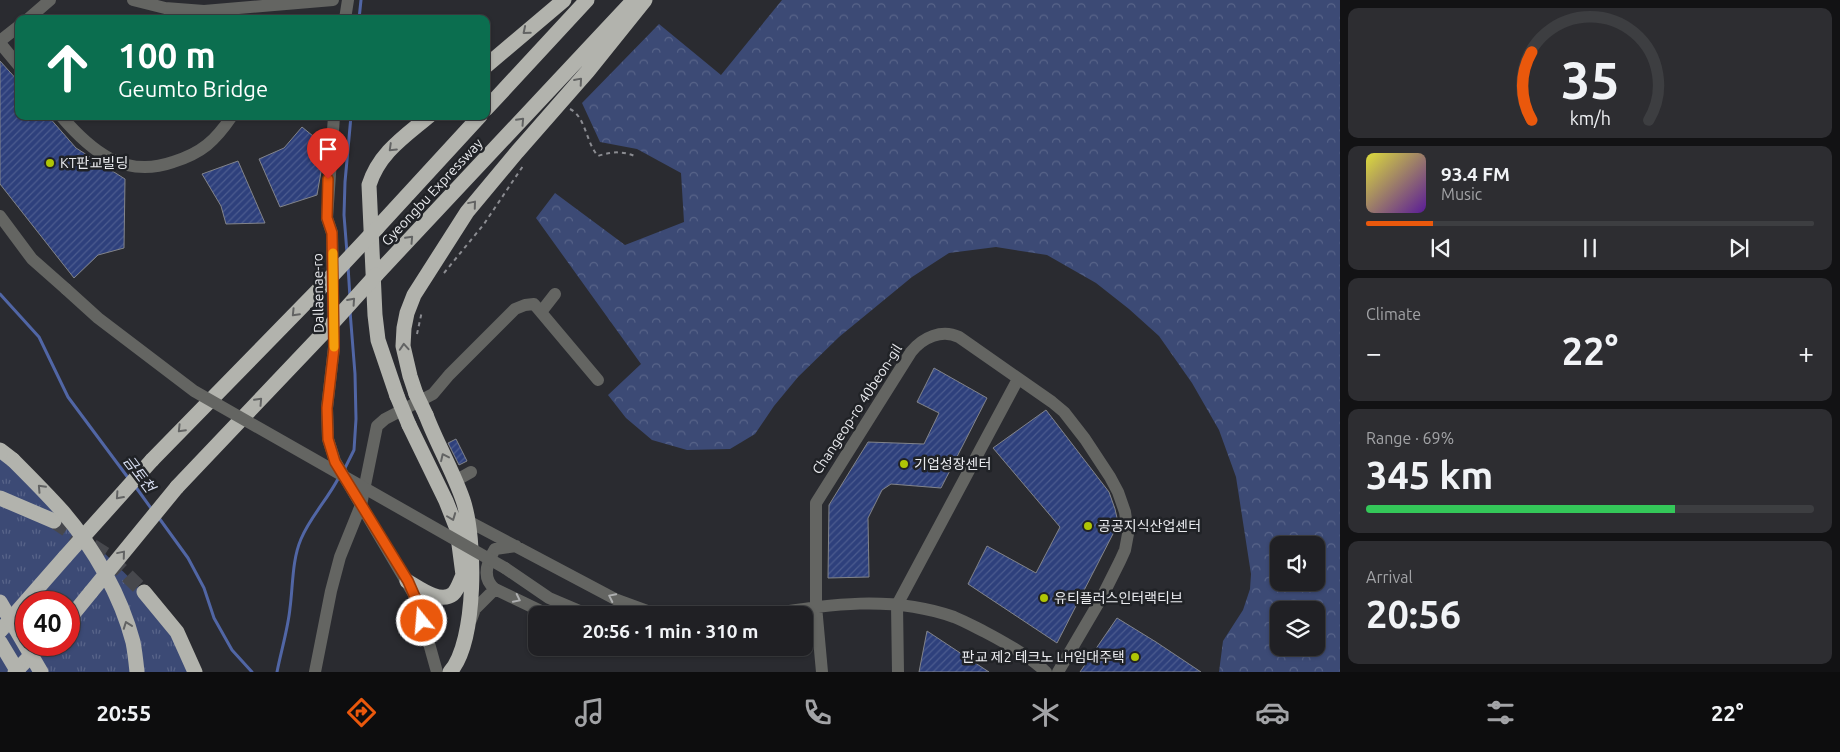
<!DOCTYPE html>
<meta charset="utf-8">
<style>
:root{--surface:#202024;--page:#2d2d31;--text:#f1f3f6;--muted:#a2a3a6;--line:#3d3e41;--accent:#ea580c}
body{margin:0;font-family:Ubuntu,"Noto Sans KR",sans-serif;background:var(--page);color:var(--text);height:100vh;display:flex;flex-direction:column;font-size:19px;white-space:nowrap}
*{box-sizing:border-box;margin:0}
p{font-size:16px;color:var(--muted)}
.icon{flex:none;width:28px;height:28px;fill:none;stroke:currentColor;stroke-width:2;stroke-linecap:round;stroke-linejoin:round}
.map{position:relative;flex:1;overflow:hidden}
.sheet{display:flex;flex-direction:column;gap:8px;padding:8px;background:#121214;width:500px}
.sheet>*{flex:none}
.guide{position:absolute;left:15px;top:15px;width:475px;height:105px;border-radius:10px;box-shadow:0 1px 4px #0004,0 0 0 1px var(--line);background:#0b6e4f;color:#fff;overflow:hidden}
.fabs{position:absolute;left:1270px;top:536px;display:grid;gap:10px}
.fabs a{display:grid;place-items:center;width:55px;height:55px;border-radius:10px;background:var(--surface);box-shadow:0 1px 4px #0004,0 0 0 1px var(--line);font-size:25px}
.speed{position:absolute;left:15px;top:591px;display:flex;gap:10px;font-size:25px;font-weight:700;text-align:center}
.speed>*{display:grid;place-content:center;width:65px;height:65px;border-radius:50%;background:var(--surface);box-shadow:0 1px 4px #0004,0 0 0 1px var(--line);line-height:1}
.speed .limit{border:8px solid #d22;background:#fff;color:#111}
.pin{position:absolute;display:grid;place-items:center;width:42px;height:42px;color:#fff;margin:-51px -21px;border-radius:50% 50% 50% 0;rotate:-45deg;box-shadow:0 0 5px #0007}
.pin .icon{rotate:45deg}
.me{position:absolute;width:55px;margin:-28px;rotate:343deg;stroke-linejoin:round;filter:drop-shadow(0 0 4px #0008)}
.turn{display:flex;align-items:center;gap:18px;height:105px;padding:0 20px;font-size:22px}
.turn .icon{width:65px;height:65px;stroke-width:2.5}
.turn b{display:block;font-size:35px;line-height:42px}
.big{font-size:38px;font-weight:600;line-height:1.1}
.sheet .tile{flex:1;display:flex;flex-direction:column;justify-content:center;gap:8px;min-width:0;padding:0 18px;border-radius:10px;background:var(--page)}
.sheet .dial{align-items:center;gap:0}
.dial svg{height:130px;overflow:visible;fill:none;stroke:var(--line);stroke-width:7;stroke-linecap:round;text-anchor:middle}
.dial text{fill:var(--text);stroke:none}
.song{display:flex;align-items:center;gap:15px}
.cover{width:60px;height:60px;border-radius:8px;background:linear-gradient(135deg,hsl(60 70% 55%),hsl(270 70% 35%))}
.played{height:5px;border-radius:2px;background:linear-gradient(90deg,var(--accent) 15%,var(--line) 15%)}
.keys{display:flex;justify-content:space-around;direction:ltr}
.heat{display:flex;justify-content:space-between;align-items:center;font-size:28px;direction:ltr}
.charge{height:8px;border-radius:4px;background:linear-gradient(90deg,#34c759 69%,var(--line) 0)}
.trip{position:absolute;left:528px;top:606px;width:285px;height:50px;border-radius:10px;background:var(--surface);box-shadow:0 1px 4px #0004,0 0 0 1px var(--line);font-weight:600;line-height:50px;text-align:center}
.menu{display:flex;height:80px;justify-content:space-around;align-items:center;background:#0d0d0e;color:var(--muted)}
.menu .icon{width:35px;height:35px}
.menu .active{color:var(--accent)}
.menu b{font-size:22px;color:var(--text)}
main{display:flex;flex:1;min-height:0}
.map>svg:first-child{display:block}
.grass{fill:url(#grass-tufts);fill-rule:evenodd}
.forest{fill:url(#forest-crowns);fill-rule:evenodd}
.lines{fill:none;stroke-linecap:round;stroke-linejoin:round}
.stream{stroke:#5166a5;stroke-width:3}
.building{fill:url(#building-hatch);stroke:#82848a}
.highway-tunnel{stroke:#47484d;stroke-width:15;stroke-dasharray:15 8;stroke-linecap:butt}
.path{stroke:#8b8c91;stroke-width:2;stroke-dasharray:4 4;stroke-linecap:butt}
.minor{stroke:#646562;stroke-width:12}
.highway{stroke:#b2b3ad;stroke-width:15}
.minor-bridge{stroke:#646562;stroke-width:12}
.highway-bridge{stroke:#b2b3ad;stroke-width:15}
.oneway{stroke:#626363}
.oneway2{stroke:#aeafb0}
.route-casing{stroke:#983908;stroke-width:12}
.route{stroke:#ea580c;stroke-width:9}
.slow{stroke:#f59e0b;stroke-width:9}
.poi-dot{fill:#afc505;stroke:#202226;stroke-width:2}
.labels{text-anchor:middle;stroke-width:5;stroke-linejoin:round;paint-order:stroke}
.poi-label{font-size:14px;fill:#eaebef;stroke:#202226;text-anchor:start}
.street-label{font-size:14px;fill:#eaebef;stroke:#202226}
.water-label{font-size:15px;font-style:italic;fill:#d8dff2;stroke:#202226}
</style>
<main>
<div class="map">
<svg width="1340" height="672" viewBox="0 0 1340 672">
<defs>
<pattern id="grass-tufts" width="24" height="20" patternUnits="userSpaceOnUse" patternTransform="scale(1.25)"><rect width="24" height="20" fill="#3c4a75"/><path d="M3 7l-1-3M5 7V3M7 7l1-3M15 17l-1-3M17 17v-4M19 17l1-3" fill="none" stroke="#586489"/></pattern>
<pattern id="forest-crowns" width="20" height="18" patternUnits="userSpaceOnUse" patternTransform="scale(1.25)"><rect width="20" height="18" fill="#3c4a75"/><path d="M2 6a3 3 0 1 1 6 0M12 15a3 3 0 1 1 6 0" fill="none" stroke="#586489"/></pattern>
<pattern id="building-hatch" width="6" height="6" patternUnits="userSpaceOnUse" patternTransform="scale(1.25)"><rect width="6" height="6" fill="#2e407c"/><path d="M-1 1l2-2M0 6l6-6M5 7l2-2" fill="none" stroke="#4c5c8f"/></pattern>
</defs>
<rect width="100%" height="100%" fill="#2a2b30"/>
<!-- grass -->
<path class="grass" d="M 0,451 L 144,592 L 195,672 L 0,672 ZM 26,602 L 69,602 L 69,645 L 26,645 Z"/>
<!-- forest -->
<path class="forest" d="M 782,0 L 1340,0 L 1340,672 L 1219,672 L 1223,641 L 1243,610 L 1250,589 L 1251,574 L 1236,477 L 1219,430 L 1192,383 L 1159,336 L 1129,309 L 1096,283 L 1047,255 L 996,247 L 949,253 L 912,277 L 839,337 L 798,377 L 774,406 L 755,434 L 730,449 L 687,450 L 652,440 L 626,418 L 608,395 L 641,364 L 536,218 L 555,193 L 625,245 L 684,222 L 681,173 L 637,149 L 600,142 L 582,103 L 659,24 L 721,75 ZM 1279,545 L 1316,545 L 1316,582 L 1279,582 ZM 1279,610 L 1316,610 L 1316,648 L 1279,648 Z"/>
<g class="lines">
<!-- stream -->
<path class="stream" d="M 359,19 L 361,0
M 347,253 L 344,215 L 345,182 L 351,116
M 348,266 L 350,298
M 0,294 L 39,337 L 68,397 L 129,479
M 344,470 L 354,450 L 356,419 L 355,374 L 350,311
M 135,486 L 153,511
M 159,518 L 188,558 L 204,588 L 214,618 L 232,650 L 252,672
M 277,672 C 281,651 288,629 290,608 C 293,586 292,560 301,539 C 310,517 328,499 339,477"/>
</g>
<!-- building -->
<path class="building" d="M 0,61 L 19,82 L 19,116 L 48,116 L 76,148 L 125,179 L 124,248 L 98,255 L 74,278 L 0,184 Z
M 302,127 L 324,145 L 322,166 L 317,195 L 280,207 L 259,159 L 284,148 Z
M 238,161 L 265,223 L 226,224 L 221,206 L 202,174 Z
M 934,368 L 987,398 L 941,488 L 891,484 L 882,490 L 868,518 L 869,577 L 828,578 L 829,505 L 868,442 L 924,444 L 939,413 L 917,402 Z
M 1046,410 L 1109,492 L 1115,509 L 1117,518 L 1116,528 L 1057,643 L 968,584 L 987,546 L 1036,573 L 1060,527 L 993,448 Z
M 456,439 L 467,461 L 459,465 L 448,443 Z
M 1117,618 L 1156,642 L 1201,672 L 1080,672 Z
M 927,631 L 989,672 L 919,672 Z"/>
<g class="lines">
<!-- highway-tunnel -->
<path class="highway-tunnel" d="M 54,521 L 106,555 L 144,592"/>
<!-- path -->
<path class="path" d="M 570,109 C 586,117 586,143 598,156 C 613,151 623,151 637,157
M 444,273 L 484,224 L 523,166
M 417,334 L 422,311"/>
<!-- minor -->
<path class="minor" d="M 133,0 L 165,8 L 204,11 L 333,0
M 28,19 L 50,0
M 345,19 L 348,0
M 0,41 L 19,26
M 0,43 L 19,66
M 61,116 C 91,151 124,179 173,162 C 202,153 215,141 232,116
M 334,116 L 327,218 L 332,233 L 334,347 L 327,408 L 328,439 L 335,461 L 413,593 L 418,604 L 437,672
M 0,216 L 32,259 L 66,289
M 541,312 L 555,294
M 455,481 L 471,472
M 468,521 L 617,600 L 658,615
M 505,568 L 549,598 L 589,615
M 495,589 C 481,578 487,562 495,549 L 516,546
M 764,615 C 828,604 892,595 954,617 C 964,621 975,627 985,632 C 1006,643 1029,656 1046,672
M 471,620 L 475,609 L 495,589 L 549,615
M 315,672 L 331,591 L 340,557 L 361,505 L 377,426 L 385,419 L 433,394 L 449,375 L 515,309 L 525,305 L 534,304 L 598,380
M 822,672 L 816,606 L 816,503 L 911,352 C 923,337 942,329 959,337 L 1052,402 L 1064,412 L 1085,439 L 1110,477 L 1118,492 L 1125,512 L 1128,534 L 1125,550 L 1120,561 L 1102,597 L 1058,672
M 898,672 L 897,605 L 1018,379"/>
<!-- highway -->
<path class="highway" d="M 486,66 L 564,0
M 486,109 L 587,0
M 377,228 L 480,116
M 376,275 L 630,4
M 416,394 L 410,376 L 403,346 L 404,328 L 407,313 L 414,295 L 467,212 L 517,152 L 588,71 L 645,0
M 397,396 L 378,340 L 375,315 L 369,185 C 379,153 404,137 429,116
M 426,415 C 437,444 453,471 463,500 C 476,538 477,641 450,672
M 409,425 L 446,501 L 457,529 L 463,575
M 0,450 L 13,460
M 152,460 L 329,279
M 177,487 L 329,327
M 0,498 L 54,521
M 407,581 C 419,588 440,604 453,594 C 458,589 460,581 463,575
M 144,592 L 177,632 L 195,672
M 69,619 L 91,592
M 0,631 L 65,557
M 15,672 L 41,645"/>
<!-- minor-bridge -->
<path class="minor-bridge" d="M 66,289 L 98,318 L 194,391 L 505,568"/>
<!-- highway-bridge -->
<path class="highway-bridge" d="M 329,279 L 377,228
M 329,327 L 376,275
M 416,394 L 426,415
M 397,396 L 409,425
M 13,460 C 30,477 47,494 63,512 C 94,548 121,596 133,642 C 135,652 136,662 137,672
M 65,557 L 152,460
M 91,592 L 177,487
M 0,602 L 41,672
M 0,642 L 18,672"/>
</g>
<!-- one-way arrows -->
<defs><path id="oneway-chevron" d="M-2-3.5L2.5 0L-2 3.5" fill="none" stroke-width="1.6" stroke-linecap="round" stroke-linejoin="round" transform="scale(1.25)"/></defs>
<g class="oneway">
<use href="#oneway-chevron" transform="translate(526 31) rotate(140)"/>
<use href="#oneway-chevron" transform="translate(579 81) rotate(-49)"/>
<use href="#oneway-chevron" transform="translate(521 121) rotate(-47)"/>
<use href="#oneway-chevron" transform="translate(392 148) rotate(136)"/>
<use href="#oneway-chevron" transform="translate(473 204) rotate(-50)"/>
<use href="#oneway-chevron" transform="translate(410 239) rotate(-47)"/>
<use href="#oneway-chevron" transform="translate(352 301) rotate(-48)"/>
<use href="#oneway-chevron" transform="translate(295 313) rotate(134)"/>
<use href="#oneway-chevron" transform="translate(404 347) rotate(-94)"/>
<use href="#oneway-chevron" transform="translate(259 401) rotate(-47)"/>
<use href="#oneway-chevron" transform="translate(181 429) rotate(134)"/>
<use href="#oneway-chevron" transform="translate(444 457) rotate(-115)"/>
<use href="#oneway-chevron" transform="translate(41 488) rotate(-133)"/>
<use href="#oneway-chevron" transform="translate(119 496) rotate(132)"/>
<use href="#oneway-chevron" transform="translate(452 517) rotate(69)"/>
<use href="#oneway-chevron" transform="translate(122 554) rotate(-50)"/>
<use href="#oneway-chevron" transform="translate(127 625) rotate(-110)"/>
</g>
<g class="oneway2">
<use href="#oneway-chevron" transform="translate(612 597) rotate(-154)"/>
<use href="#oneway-chevron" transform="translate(517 599) rotate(26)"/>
</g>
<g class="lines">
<defs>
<path id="route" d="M 328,179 L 327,218 L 332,233 L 334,348 L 327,408 L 328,439 L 335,462 L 408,581 L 418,604 L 422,621"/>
</defs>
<!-- route casing -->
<use href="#route" class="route-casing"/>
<!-- route -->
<use href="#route" class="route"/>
<!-- slow -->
<path class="slow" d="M 333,253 L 334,347"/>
</g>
<!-- markers -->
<g class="poi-dot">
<circle cx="50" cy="163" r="5"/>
<circle cx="904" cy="464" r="5"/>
<circle cx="1088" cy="526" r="5"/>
<circle cx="1044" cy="598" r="5"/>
<circle cx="1135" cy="657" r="5"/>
</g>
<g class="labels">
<!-- poi labels -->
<g class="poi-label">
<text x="60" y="168">KT판교빌딩</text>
<text x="914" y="469">기업성장센터</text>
<text x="1098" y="531">공공지식산업센터</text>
<text x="1054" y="603">유티플러스인터랙티브</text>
<text x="1125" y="662" text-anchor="end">판교 제2 테크노 LH임대주택</text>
</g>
<!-- street labels -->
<g class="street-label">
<text transform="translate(432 192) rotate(-47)" y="5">Gyeongbu Expressway</text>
<text transform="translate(318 293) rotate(-91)" y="5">Dallaenae-ro</text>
<text transform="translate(857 409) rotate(-57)" y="5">Changeop-ro 40beon-gil</text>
</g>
<!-- water labels -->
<g class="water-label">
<text transform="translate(139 474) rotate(53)" y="5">금토천</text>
</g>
</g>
</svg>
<div class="fabs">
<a><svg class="icon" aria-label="sound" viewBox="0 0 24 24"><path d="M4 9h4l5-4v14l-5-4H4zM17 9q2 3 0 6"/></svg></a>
<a><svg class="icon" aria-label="layers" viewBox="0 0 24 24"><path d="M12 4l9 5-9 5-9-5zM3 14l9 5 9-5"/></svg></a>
</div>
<div class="speed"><div class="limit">40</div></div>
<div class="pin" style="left:328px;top:179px;background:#d93025"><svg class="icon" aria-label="arrive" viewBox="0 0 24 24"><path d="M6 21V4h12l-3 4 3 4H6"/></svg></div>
<svg class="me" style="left:422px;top:621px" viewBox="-20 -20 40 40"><circle r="17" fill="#ea580c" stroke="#fff" stroke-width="3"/><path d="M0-11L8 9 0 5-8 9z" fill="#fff"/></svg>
<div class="trip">20:56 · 1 min · 310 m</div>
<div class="guide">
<div class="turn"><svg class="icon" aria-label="ahead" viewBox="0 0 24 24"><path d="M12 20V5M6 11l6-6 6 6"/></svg><div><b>100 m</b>Geumto Bridge</div></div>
</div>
</div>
<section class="sheet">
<div class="tile dial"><svg viewBox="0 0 100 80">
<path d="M14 69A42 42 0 1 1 86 69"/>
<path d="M14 69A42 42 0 0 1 14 27" stroke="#ea580c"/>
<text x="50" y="56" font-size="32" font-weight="700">35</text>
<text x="50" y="72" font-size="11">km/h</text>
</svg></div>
<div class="tile">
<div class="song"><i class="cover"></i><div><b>93.4 FM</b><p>Music</p></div></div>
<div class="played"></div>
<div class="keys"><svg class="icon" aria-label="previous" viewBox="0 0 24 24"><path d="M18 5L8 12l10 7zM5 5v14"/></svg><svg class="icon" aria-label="pause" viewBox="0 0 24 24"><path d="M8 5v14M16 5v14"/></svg><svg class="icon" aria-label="next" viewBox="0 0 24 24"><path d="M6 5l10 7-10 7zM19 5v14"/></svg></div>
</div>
<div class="tile"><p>Climate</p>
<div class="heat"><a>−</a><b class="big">22°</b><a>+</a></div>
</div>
<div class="tile"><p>Range · 69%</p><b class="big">345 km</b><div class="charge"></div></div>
<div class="tile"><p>Arrival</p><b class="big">20:56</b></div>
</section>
</main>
<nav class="menu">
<b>20:55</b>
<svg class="icon active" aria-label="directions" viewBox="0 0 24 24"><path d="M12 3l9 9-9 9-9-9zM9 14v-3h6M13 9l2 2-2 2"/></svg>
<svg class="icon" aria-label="music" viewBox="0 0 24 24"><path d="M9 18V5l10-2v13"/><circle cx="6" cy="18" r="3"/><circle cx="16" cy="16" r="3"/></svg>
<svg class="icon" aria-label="phone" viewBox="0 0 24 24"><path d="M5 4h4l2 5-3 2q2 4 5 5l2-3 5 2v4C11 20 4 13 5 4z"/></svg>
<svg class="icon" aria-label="climate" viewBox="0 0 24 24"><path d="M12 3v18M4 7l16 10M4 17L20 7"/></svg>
<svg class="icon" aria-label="car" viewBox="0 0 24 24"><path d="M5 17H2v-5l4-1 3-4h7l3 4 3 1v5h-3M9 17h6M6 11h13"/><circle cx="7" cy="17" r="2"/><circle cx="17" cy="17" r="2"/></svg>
<svg class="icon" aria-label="filters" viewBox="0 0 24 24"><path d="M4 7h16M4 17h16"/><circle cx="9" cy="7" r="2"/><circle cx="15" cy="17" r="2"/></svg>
<b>22°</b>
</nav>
